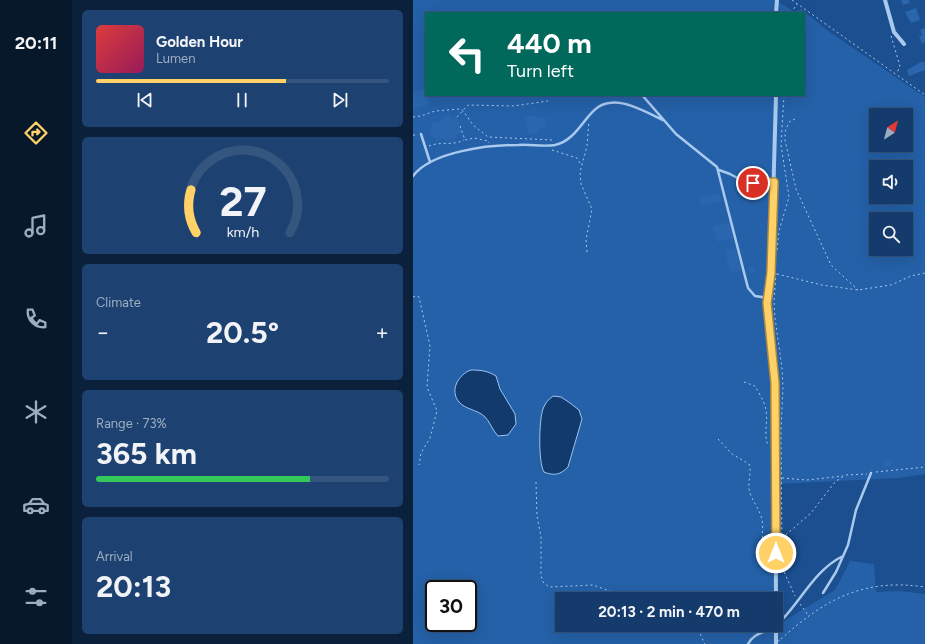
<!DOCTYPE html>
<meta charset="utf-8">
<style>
:root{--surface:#143b6b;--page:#1d4271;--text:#f1f3f6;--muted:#9dadc1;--line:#33557e;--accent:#ffd166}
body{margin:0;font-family:Figtree,sans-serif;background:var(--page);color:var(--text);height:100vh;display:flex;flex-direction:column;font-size:15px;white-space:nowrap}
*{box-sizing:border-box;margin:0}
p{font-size:13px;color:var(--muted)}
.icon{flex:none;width:22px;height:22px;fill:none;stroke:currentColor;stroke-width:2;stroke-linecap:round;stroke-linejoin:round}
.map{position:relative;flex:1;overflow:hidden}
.details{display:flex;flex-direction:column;gap:10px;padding:10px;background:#0b203b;width:341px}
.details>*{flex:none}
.top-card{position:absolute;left:12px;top:12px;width:380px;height:84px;border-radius:0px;box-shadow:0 4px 16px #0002,0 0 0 1px var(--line);background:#00695c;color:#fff;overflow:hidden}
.needle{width:26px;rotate:36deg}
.fabs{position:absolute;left:456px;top:108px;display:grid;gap:8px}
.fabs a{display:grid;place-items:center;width:44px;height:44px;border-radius:0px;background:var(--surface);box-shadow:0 4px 16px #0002,0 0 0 1px var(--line);font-size:20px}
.speed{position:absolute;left:12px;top:580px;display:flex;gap:8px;font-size:20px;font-weight:700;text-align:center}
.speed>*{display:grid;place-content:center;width:52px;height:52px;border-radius:50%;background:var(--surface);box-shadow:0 4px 16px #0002,0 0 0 1px var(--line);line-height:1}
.speed .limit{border:2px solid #111;border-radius:6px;background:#fff;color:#111}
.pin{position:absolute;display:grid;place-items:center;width:34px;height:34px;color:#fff;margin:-17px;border:2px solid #fff;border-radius:50%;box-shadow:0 1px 4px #0007}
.me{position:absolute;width:44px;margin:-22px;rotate:0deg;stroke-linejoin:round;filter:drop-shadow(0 0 3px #0008)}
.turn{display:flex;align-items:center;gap:14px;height:84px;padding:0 16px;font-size:18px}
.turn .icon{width:52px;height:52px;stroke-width:2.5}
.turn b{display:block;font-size:28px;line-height:34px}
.big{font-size:30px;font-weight:700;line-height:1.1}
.details .tile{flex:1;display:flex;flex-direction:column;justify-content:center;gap:6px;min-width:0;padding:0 14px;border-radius:6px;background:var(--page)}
.details .dial{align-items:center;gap:0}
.dial svg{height:104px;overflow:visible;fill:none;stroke:var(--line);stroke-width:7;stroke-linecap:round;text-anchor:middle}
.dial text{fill:var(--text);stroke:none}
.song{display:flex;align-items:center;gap:12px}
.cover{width:48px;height:48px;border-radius:6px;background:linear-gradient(135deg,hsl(0 70% 55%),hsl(330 70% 35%))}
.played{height:4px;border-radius:2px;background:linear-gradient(90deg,var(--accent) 65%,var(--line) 65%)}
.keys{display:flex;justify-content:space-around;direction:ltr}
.heat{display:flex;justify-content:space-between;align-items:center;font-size:22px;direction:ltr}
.charge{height:6px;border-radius:3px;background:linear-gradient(90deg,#34c759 73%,var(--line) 0)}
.trip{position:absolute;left:142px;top:592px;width:228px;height:40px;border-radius:0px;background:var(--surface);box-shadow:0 4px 16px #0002,0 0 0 1px var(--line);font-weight:700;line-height:40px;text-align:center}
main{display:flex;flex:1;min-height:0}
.tabs{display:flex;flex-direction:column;width:72px;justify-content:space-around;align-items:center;background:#08182b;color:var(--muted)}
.tabs .icon{width:28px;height:28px}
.tabs .current{color:var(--accent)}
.tabs b{font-size:18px;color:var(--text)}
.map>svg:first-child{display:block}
.green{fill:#2461a8;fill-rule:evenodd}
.water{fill:#123a6d;stroke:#9cc4f0}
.building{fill:#2a66ad}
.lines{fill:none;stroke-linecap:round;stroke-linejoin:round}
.path{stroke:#a9c9ee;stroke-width:1;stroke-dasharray:2 3;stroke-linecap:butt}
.service{stroke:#a9c9ee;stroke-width:2.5}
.minor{stroke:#a9c9ee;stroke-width:4}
.path-bridge{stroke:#a9c9ee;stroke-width:1;stroke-dasharray:2 3;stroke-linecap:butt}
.route-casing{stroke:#a68842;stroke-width:10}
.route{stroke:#ffd166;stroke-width:7}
</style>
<main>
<nav class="tabs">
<b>20:11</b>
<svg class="icon current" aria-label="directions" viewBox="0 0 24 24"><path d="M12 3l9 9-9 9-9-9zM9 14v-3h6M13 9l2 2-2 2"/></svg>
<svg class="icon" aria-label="music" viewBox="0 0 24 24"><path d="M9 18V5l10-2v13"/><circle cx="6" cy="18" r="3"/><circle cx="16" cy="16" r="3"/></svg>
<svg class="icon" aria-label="phone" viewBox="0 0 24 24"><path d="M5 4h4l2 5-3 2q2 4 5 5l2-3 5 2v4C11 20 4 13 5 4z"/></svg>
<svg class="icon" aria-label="climate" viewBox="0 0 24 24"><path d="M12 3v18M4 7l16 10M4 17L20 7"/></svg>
<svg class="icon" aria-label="car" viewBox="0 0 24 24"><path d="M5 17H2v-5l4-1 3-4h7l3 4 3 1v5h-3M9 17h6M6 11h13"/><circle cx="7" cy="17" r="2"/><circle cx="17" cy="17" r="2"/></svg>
<svg class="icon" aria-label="filters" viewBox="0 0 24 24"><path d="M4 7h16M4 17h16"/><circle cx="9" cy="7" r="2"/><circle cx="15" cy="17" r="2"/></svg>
</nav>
<section class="details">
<div class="tile">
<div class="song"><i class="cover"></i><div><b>Golden Hour</b><p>Lumen</p></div></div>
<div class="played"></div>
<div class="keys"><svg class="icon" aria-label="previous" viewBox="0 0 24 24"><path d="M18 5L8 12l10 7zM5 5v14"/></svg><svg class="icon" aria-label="pause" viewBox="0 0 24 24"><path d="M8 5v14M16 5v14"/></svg><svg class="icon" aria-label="next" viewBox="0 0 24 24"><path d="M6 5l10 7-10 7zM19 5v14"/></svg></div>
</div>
<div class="tile dial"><svg viewBox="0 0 100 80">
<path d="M14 69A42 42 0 1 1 86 69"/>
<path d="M14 69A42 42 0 0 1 10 36" stroke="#ffd166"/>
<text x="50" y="56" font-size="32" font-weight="700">27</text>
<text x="50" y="72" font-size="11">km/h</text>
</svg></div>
<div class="tile"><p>Climate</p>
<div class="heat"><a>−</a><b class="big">20.5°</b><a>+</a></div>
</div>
<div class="tile"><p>Range · 73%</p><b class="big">365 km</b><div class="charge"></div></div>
<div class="tile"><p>Arrival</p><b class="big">20:13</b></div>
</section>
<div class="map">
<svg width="512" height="644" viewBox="0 0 512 644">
<rect width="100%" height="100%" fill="#1b4f8f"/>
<!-- green -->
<path class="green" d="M 0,0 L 362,0 L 382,12 L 388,9 L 415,31 L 512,97 L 512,474 L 485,478 L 363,484 L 363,599 L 149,599 L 149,625 L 363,626 L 422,590 L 437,561 L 461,564 L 463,592 L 486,591 L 512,594 L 512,644 L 0,644 ZM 13,13 L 391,13 L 391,95 L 13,95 ZM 463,115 L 493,115 L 493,145 L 463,145 ZM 463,167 L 493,167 L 493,197 L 463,197 ZM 463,219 L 493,219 L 493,249 L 463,249 ZM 21,589 L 55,589 L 55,623 L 21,623 Z"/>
<!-- water -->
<path class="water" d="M 58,370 C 68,370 75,371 83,376 L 87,389 L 102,414 L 103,424 L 95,435 L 85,436 C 79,430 77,421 71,416 C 64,410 52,409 46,402 C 36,390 46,374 58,370 Z
M 140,396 L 148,397 L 157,403 L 166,410 L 169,419 L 155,467 C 147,475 141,476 131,472 C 125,462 126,420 130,409 C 132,403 135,400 140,396 Z"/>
<!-- building -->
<path class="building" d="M 488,0 L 496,0 L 497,3 L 490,5 Z
M 503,8 L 507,20 L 498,23 L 492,12 Z
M 512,28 L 512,42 L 509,44 L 506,36 L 509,35 L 507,30 Z
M 508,62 L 512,62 L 512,70 L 496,76 L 494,70 Z
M 13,89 L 13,95 L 17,104 L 0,109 L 0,93 Z
M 37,115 L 38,119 L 44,117 L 49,133 L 42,135 L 44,138 L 34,141 L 33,138 L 23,141 L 22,138 L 19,138 L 16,129 L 19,128 L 18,124 L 29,121 L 28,118 Z
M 122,115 L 123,119 L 132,117 L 134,126 L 125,128 L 125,132 L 115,134 L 112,117 Z
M 306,193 L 308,201 L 288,206 L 286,198 Z
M 316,222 L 320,238 L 304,242 L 300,226 Z
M 322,248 L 328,270 L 317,272 L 312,250 Z
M 340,266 L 342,273 L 337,274 L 335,267 Z
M 471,461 L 478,461 L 478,466 L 471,467 Z"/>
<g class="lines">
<!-- path -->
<path class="path" d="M 379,0 L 512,95
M 378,13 L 384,4
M 478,36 L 487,66 L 484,73
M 0,117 L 8,116 L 22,111 L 47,109 L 51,112 L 60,125 L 75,137 L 139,140
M 44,117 L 55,105 L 101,106 L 135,101
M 382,119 L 376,122 L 372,132 L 372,140 L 383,189 L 418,265 L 445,290
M 47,126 L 52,140 L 61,138 L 75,141 L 76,143
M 0,135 L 4,135
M 16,146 C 28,141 40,146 51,140
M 139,150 L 164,158 L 168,165
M 364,250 L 366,231 L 376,197 L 368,145 L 371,95
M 174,252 L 173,240 L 179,209 L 168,184 L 167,172 L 174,146 L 176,121
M 363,273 L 361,302 L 362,318 L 369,368 L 370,387 L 368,431 L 369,554 L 372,574 L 382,596
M 364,274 L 409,285 L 445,290 L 478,285 L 498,276 L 512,273
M 0,297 L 3,296 L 6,297 L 17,346 L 14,387 L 24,411 L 17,438 L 8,453 L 6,465
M 331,382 L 342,386 C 346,393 352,403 353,410 C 355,421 351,432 354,443 L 358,445
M 305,439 L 319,454 L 336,464 C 339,472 335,480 336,489 C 338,500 347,509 349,520 C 351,528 347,538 352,544 L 357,543
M 463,472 L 512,467
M 433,475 L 454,474
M 369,478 L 394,480 L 430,476
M 123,482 L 124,516 L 128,537 L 128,575 L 130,582 L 136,587 L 180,585 L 213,597 L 253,599
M 369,538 L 398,513 L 422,482 L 432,475
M 387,604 L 395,615
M 283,625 L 292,644
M 368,639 C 412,599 451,578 512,587"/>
<!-- service -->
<path class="service" d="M 229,95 L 263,134 L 304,167 L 335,288 L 342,296 L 355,298
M 8,134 L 17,162
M 306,170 L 317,174 L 334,183 L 360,182
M 0,176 C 19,151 76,145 105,145 C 117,144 130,147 142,145 C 167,140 174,105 196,103 C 213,100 235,113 250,120
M 410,593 L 423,572 L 435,545 L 443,510 L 458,473
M 335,644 C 342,631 355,633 365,624 C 388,602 400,571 430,556"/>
<!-- minor -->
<path class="minor" d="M 472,0 L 481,32 L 491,44
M 363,13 L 364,0
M 363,599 L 362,383 L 354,303 L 358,273 L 363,95
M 363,613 L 363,644"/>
<!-- path-bridge -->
<path class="path-bridge" d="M 361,644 L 368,639"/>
</g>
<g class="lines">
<defs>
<path id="route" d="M 340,183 L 361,182 L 358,273 L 354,303 L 362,383 L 363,553"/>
</defs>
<!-- route casing -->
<use href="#route" class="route-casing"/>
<!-- route -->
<use href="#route" class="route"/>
</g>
</svg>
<div class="fabs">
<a><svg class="needle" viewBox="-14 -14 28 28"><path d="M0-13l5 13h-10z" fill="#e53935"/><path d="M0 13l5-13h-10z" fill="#9dadc1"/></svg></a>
<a><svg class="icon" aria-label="sound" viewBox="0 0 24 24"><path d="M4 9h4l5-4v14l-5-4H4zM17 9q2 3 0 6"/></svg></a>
<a><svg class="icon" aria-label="search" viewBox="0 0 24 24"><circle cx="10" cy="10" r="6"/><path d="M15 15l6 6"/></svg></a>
</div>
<div class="speed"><div class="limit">30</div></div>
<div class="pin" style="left:340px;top:183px;background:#d93025"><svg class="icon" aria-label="arrive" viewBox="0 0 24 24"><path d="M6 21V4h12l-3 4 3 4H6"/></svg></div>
<svg class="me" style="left:363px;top:553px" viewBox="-20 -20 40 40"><circle r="17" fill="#ffd166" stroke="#fff" stroke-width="3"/><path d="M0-11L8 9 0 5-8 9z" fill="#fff"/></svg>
<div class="trip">20:13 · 2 min · 470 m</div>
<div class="top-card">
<div class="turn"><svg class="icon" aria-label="left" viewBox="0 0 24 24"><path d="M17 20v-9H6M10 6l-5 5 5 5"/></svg><div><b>440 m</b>Turn left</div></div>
</div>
</div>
</main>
